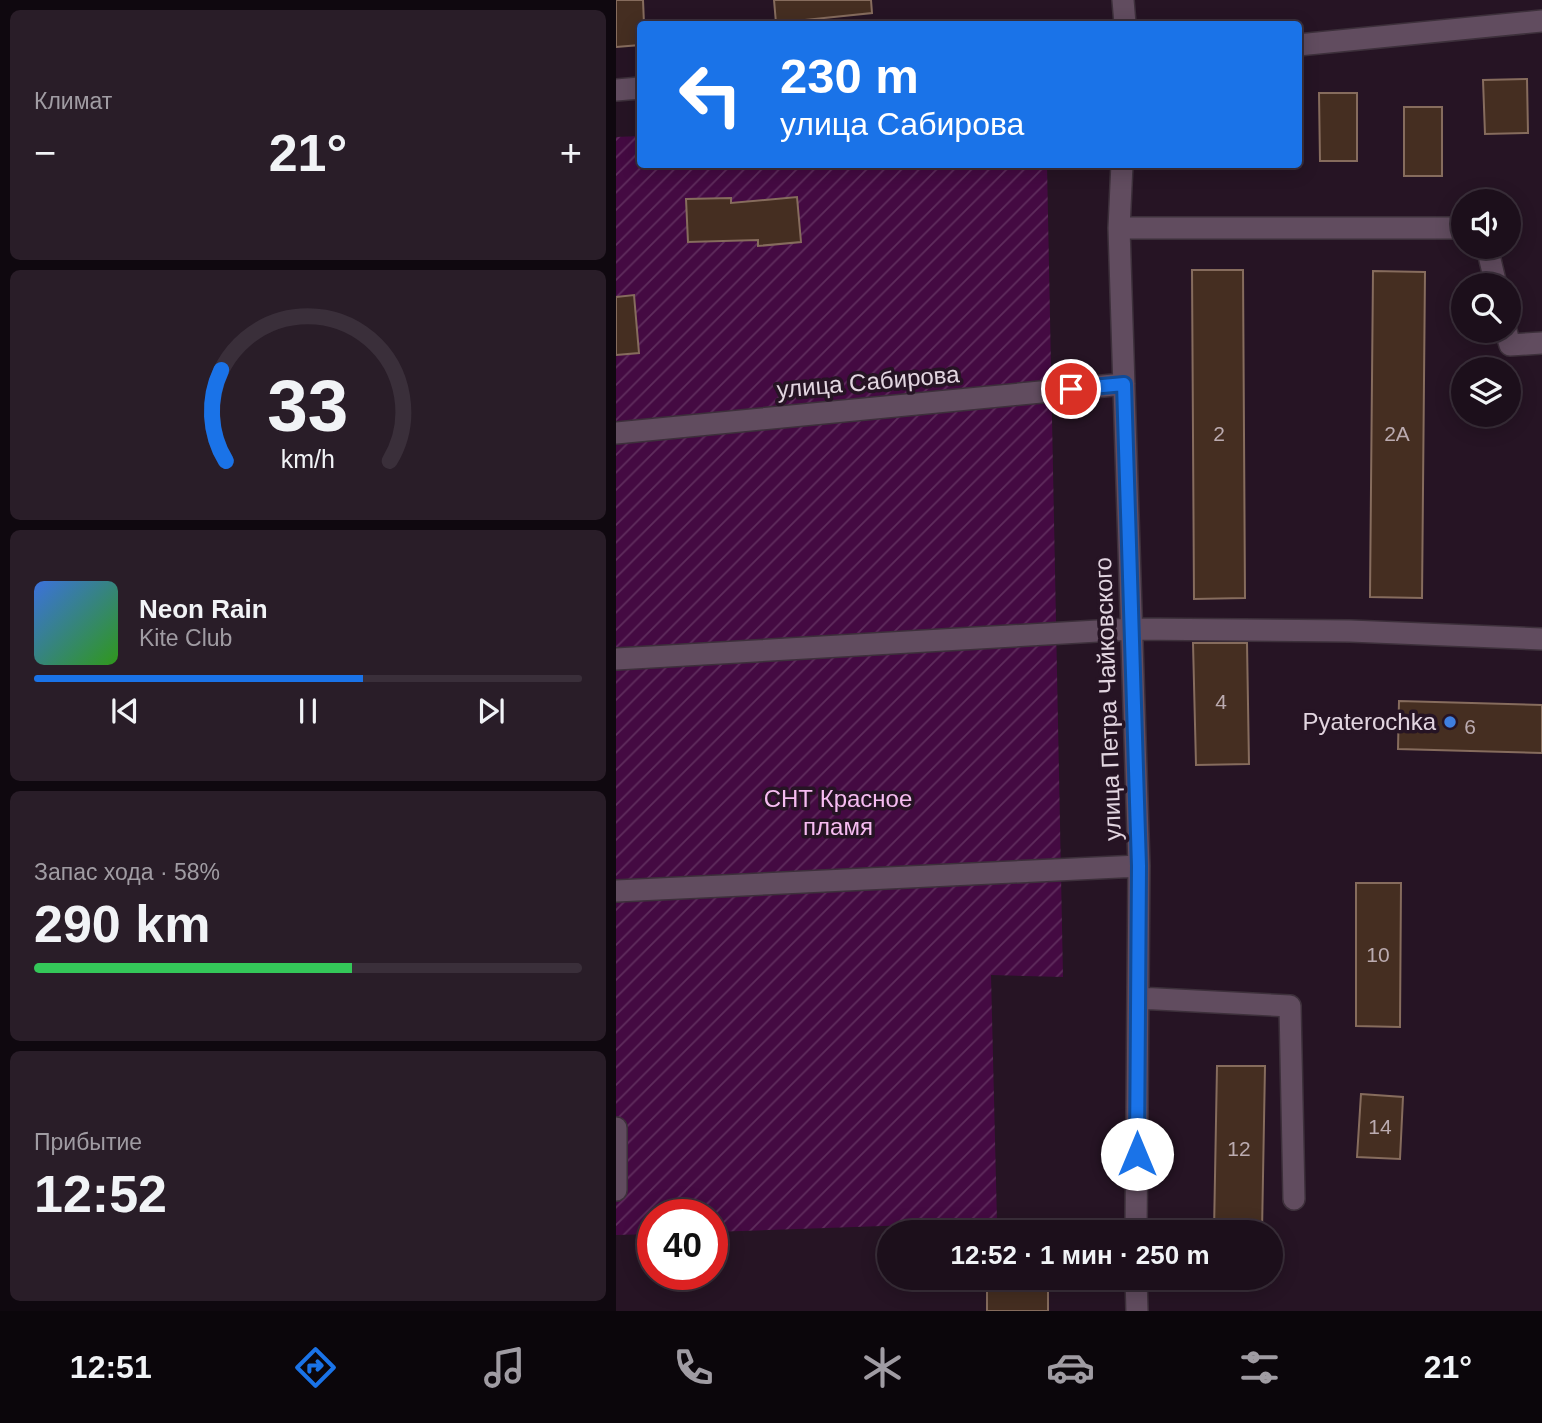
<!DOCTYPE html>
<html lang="ru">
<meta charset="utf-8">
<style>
:root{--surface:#1c0f1b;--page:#291d28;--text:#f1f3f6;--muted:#a09ca3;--line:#3a2f3a;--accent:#1a73e8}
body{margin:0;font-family:Arial,sans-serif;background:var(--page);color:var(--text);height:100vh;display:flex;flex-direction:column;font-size:26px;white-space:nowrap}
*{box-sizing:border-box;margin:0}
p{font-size:23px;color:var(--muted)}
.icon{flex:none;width:38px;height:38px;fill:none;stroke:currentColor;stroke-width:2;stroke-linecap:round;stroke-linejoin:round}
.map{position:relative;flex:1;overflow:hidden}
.drawer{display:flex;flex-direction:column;gap:10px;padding:10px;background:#0f080f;width:616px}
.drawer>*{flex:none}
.guide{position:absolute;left:21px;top:21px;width:665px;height:147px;border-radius:7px;box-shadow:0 4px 18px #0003,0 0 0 2px var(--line);background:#1a73e8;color:#fff;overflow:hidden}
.fabs{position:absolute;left:835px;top:189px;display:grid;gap:14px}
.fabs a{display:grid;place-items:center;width:70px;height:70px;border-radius:50%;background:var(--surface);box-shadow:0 4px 18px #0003,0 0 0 2px var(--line);font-size:35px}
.speed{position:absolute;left:21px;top:1199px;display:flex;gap:14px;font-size:35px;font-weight:700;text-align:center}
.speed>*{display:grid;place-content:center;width:91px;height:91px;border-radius:50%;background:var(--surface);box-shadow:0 4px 18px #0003,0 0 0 2px var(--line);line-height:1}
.speed .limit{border:10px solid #d22;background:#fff;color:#111}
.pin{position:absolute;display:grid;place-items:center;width:60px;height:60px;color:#fff;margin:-30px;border:4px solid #fff;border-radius:50%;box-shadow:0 2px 7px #0007}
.me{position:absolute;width:77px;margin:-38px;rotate:0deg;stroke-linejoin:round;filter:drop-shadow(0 0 5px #0008)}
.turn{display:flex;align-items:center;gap:24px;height:147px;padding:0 28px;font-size:32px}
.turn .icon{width:91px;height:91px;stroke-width:2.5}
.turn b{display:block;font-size:49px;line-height:60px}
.big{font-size:52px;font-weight:600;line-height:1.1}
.drawer .card{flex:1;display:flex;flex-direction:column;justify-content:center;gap:10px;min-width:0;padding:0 24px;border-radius:10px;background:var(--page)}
.drawer .dial{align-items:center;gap:0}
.dial svg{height:182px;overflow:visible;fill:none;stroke:var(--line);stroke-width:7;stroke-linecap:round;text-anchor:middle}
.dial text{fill:var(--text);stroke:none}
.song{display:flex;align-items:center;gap:21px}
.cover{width:84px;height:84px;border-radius:10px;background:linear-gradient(135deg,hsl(220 70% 55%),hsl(110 70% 35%))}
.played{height:7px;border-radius:4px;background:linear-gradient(90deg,var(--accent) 60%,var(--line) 60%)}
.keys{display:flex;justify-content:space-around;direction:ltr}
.heat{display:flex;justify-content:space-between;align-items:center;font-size:38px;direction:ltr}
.charge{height:10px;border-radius:5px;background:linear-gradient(90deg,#34c759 58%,var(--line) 0)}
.trip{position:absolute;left:261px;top:1220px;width:406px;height:70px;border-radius:35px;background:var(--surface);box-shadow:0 4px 18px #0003,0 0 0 2px var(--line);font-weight:600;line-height:70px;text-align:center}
.dock{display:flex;height:112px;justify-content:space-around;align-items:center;background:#0b060b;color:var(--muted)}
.dock .icon{width:49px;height:49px}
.dock .on{color:var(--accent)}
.dock b{font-size:32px;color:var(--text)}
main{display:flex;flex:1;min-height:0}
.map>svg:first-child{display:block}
.garden{fill:url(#garden-furrows)}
.building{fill:#452e21;stroke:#866c5d;stroke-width:2}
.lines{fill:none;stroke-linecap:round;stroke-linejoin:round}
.minor-casing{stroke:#3d303b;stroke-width:24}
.minor{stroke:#614c5f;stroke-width:21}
.route-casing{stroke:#114b97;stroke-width:18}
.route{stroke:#1a73e8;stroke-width:12}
.shop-dot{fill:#3f7fe0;stroke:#261424;stroke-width:2.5}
.labels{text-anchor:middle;stroke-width:7;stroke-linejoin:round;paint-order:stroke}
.number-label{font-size:21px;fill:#bbabb0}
.street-label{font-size:24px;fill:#e2d5e0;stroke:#261424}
.poi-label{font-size:24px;fill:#e2d5e0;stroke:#261424;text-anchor:end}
.park-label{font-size:24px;fill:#f6bcf1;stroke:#261424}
</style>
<main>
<section class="drawer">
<div class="card"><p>Климат</p>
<div class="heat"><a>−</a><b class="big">21°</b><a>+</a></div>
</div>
<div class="card dial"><svg viewBox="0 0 100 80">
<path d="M14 69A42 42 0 1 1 86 69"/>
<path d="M14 69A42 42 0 0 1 12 29" stroke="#1a73e8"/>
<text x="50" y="56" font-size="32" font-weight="700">33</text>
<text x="50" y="72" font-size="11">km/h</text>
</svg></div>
<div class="card">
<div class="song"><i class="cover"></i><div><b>Neon Rain</b><p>Kite Club</p></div></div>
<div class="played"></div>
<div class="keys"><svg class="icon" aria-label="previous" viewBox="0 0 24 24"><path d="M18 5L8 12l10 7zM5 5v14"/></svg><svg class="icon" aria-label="pause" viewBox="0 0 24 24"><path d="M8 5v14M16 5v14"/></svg><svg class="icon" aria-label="next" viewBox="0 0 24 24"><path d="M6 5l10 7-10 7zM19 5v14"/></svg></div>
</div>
<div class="card"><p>Запас хода · 58%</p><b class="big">290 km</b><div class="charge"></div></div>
<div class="card"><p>Прибытие</p><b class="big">12:52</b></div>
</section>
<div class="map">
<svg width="926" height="1311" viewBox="0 0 926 1311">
<defs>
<pattern id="garden-furrows" width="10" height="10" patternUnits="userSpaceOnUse" patternTransform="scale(1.75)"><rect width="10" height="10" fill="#440a42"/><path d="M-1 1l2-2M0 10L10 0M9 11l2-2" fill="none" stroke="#5f2d5d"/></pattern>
</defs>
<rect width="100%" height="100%" fill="#261424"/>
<!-- garden -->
<path class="garden" d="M 24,136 L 24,164 L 431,165 L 447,977 L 375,975 L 381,1222 L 96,1232 L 96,1214 L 37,1214 L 37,1234 L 0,1235 L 0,137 Z"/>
<!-- building -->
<path class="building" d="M 0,0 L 27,0 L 28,24 L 24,24 L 24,45 L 0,47 Z
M 158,0 L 255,0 L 256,13 L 160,23 Z
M 911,79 L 912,133 L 869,134 L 867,80 Z
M 703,93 L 741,93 L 741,161 L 704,161 Z
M 788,107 L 826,107 L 826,176 L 788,176 Z
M 181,197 L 185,242 L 142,246 L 142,240 L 72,242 L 70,199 L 115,198 L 115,203 Z
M 576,270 L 627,270 L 629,598 L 578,599 Z
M 757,271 L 809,272 L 806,598 L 754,597 Z
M 18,295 L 23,353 L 0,355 L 0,297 Z
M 577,643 L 631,643 L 633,764 L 580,765 Z
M 783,701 L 926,705 L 926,753 L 782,749 Z
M 740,883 L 785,883 L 784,1027 L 740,1026 Z
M 601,1066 L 649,1066 L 646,1232 L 598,1232 Z
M 745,1094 L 787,1097 L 784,1159 L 741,1157 Z
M 371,1278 L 432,1278 L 432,1311 L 371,1311 Z"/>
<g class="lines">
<defs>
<path id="minor" d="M 507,0 L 509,24
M 682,45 L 926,21
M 0,90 L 24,88
M 506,164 L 503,228 L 523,866 L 520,1232
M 503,228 L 847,228
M 871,247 L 880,285
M 890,331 L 894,345 L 926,343
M 0,433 L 508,384
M 0,659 L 516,629 L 734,631 L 926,639
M 0,891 L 523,866
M 522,998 L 674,1006 L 678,1199
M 0,1128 L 0,1190
M 520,1278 L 521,1311"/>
</defs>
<!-- minor casing -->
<use href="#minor" class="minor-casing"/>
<!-- minor -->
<use href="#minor" class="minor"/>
</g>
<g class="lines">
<defs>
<path id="route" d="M 455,389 L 508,384 L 523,866 L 521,1154"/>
</defs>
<!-- route casing -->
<use href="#route" class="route-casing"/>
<!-- route -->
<use href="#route" class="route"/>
</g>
<!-- markers -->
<circle class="shop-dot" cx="834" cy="722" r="7"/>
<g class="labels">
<!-- number labels -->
<g class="number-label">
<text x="603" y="441">2</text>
<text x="781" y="441">2А</text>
<text x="605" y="709">4</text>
<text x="854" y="734">6</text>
<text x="762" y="962">10</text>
<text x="764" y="1134">14</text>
<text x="623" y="1156">12</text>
</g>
<!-- street labels -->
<g class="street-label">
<text transform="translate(252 382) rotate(-5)" y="8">улица Сабирова</text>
<text transform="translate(492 699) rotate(-92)" y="8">улица Петра Чайковского</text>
</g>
<!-- poi labels -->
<g class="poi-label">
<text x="820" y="730">Pyaterochka</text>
</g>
<!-- park labels -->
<g class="park-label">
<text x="222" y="807">СНТ Красное<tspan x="222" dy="28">пламя</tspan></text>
</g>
</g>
</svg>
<div class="fabs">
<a><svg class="icon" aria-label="sound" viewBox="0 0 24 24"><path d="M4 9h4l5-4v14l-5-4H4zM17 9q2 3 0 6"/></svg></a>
<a><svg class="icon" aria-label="search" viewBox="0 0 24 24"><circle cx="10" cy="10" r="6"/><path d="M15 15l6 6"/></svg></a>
<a><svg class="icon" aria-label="layers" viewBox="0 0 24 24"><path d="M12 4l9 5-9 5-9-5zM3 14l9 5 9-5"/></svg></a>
</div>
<div class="speed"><div class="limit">40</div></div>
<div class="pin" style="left:455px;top:389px;background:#d93025"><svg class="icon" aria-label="arrive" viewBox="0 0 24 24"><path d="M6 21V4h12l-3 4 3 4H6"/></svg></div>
<svg class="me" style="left:521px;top:1154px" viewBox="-20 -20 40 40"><circle r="19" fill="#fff"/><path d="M0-13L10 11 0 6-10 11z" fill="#1a73e8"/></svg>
<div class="trip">12:52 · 1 мин · 250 m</div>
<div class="guide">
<div class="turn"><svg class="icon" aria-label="left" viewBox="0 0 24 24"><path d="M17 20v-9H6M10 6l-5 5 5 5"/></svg><div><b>230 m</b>улица Сабирова</div></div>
</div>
</div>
</main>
<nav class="dock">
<b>12:51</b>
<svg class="icon on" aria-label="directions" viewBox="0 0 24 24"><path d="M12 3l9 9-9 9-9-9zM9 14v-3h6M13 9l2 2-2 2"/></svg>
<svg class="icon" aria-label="music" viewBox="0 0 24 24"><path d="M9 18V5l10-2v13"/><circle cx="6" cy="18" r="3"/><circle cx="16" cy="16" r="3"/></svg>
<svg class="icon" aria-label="phone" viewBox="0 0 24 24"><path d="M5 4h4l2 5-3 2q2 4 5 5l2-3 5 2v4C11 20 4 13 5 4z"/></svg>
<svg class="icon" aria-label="climate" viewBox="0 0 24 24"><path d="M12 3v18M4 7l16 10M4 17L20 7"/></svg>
<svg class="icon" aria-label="car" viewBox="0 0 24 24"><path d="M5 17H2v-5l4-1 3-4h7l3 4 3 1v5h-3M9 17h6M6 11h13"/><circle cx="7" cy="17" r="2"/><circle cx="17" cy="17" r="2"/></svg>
<svg class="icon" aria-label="filters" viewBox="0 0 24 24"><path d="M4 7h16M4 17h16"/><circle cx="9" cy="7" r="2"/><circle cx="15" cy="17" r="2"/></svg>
<b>21°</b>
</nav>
